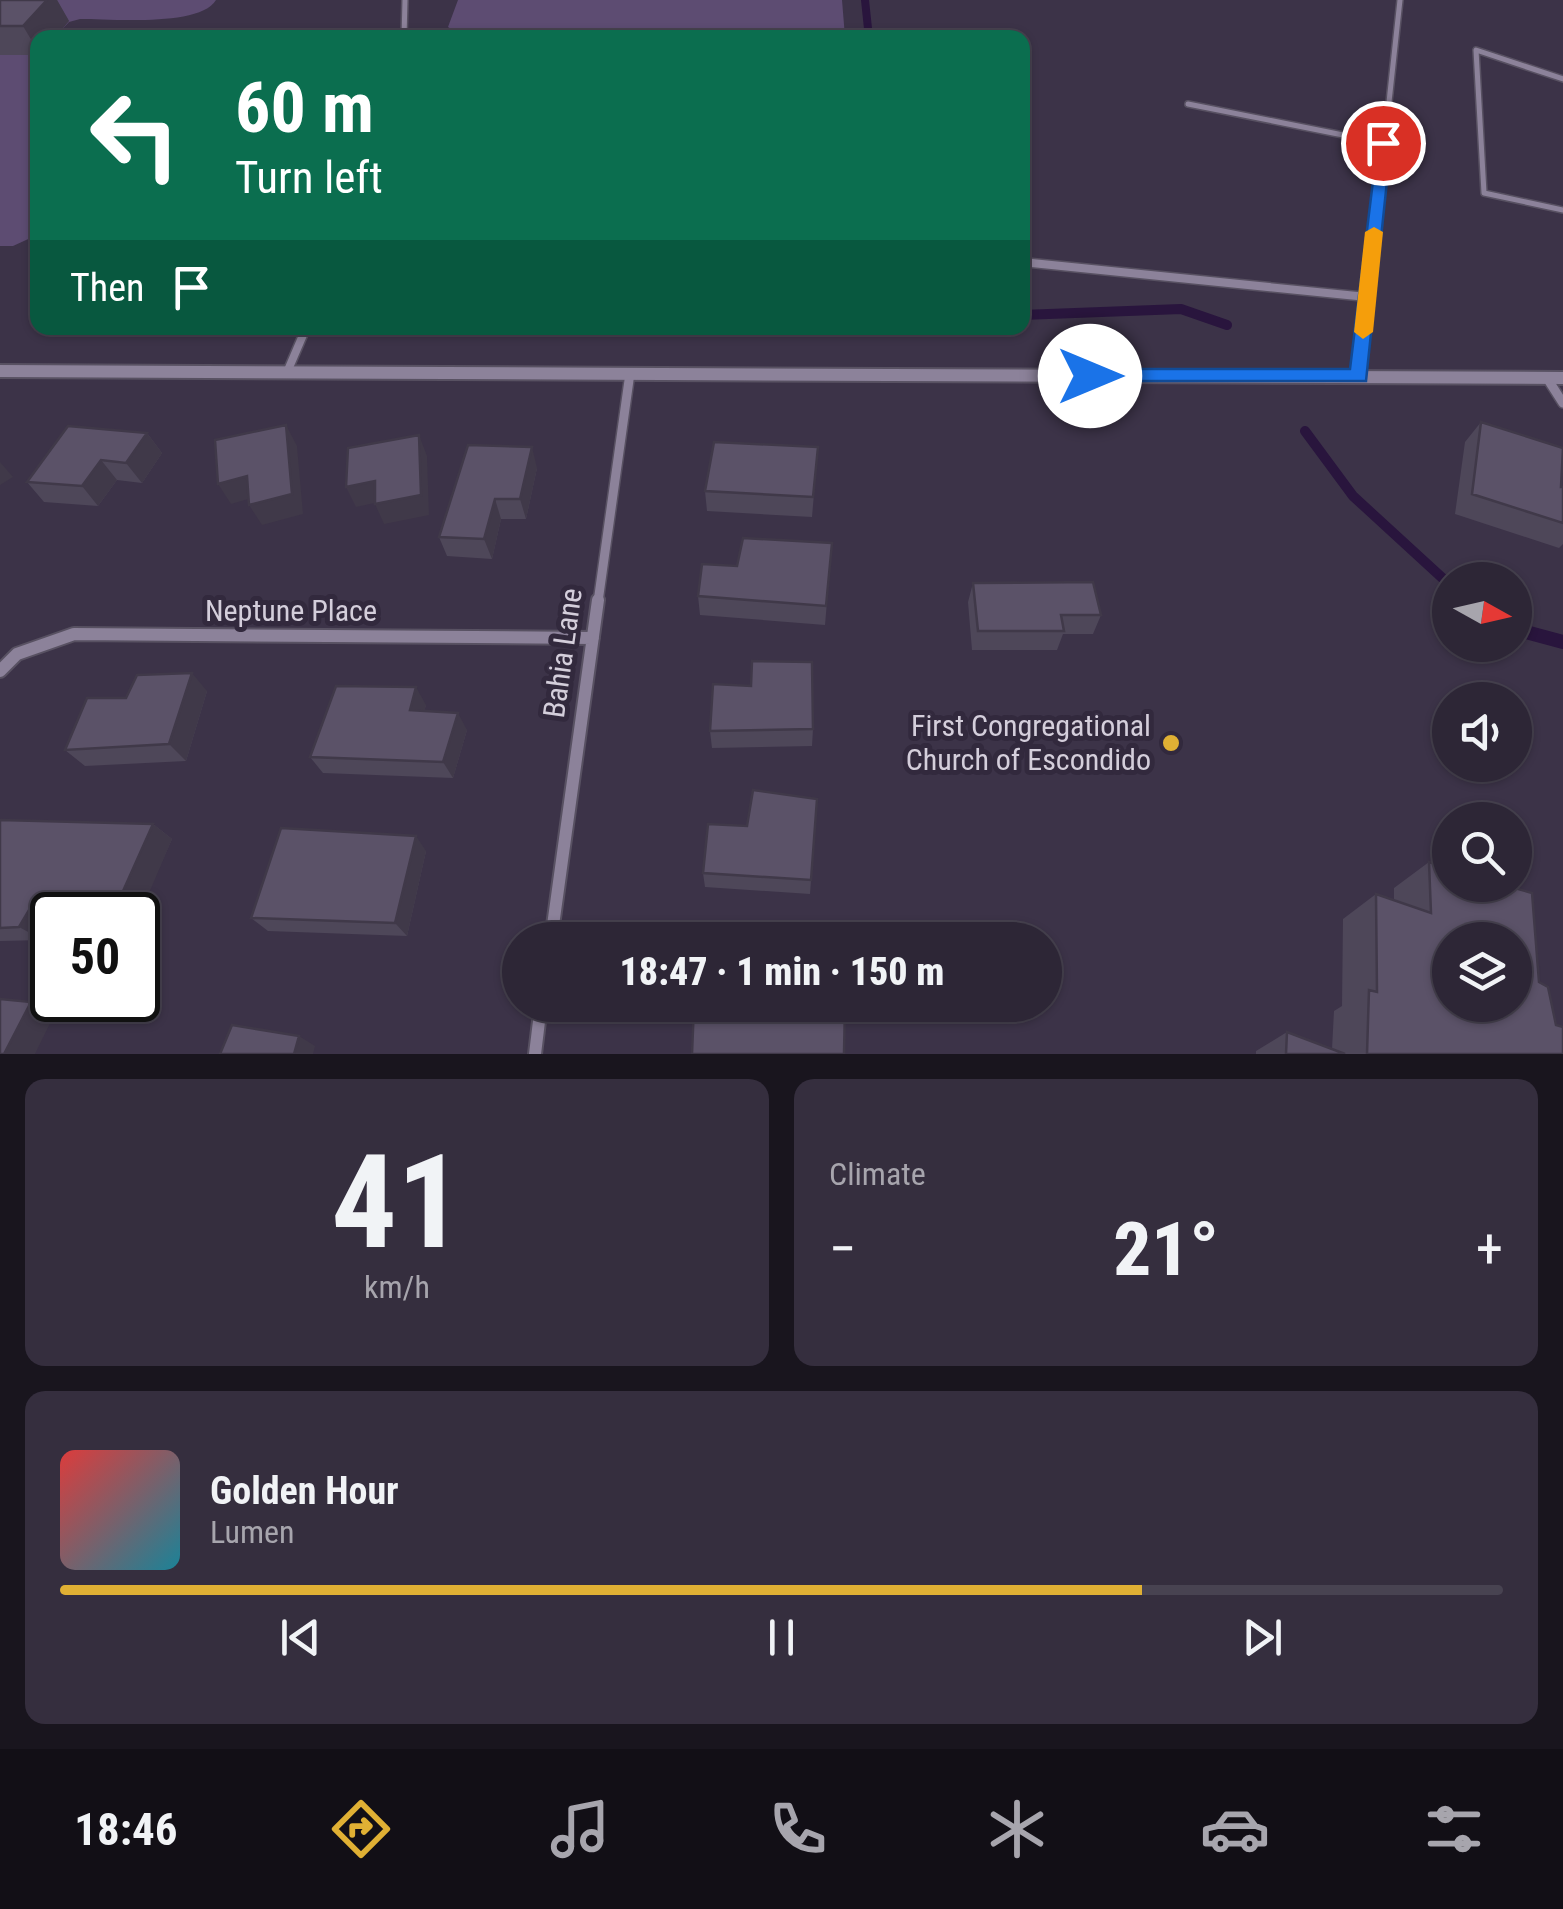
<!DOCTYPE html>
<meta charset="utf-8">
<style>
:root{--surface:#2d2636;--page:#352e3e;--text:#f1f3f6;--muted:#a7a5ad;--line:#484351;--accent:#e0b034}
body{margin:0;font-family:"Roboto Condensed",sans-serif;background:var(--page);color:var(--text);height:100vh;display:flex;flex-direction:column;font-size:38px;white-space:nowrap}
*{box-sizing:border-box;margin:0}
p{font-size:32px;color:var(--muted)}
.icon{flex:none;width:55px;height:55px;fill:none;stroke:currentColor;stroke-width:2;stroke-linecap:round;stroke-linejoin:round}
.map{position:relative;height:1054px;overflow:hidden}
.sheet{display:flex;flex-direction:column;gap:25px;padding:25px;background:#19151e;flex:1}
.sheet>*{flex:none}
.hud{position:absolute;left:30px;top:30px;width:1000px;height:305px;border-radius:20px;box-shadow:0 2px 8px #0004,0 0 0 2px var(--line);background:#0b6e4f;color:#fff;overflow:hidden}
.needle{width:65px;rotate:98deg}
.buttons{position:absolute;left:1432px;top:562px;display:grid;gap:20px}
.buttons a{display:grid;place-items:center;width:100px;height:100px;border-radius:50%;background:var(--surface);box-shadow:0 2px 8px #0004,0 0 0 2px var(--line);font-size:50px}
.speed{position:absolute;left:30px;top:892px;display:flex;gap:20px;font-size:50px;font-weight:700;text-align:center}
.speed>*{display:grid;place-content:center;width:130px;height:130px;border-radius:50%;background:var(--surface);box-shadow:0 2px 8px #0004,0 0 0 2px var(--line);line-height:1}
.speed .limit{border:5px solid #111;border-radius:15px;background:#fff;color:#111}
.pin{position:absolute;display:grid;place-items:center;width:85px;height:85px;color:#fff;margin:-42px;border:5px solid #fff;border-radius:50%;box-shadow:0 2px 10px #0007}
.me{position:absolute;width:110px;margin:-55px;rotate:90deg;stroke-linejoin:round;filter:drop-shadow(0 0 8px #0008)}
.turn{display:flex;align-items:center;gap:35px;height:210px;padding:0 40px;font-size:45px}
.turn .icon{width:130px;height:130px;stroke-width:2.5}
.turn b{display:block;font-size:70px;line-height:85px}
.then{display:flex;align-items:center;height:95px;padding:0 40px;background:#0003;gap:20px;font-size:38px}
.big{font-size:75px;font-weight:800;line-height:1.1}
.sheet .card{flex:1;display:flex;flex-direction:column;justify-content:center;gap:15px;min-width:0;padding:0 35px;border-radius:20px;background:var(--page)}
.sheet .dial{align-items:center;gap:0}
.dial b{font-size:130px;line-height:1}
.song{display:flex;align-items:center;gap:30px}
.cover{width:120px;height:120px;border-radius:15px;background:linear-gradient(135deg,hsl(0 70% 55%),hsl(190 70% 35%))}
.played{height:10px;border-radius:5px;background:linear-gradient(90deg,var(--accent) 75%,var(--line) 75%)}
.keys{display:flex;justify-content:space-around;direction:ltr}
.heat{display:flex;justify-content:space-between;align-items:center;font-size:55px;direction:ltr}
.sheet .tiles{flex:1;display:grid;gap:25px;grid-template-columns:1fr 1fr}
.card:last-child{grid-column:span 2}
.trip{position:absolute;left:502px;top:922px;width:560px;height:100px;border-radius:50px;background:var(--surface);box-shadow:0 2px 8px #0004,0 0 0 2px var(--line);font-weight:800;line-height:100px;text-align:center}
.tabs{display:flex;height:160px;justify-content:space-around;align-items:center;background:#120f16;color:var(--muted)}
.tabs .icon{width:70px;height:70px}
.tabs .selected{color:var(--accent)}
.tabs b{font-size:45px;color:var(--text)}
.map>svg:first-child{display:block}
.green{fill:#5d4c72}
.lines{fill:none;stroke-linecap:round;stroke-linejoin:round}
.stream-far2{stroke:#29153d;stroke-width:8}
.stream-far1{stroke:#29153d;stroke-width:10}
.stream{stroke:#29153d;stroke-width:14}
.service-far1-casing{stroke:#585162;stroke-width:8}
.service-casing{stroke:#585162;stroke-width:11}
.minor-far1-casing{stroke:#585162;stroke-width:12}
.minor-casing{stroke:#585162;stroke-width:16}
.secondary-casing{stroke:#585162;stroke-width:4}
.service-far1{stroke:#8c829a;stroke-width:5}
.service{stroke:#8c829a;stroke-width:8}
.minor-far1{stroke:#8c829a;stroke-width:9}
.minor{stroke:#8c829a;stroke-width:12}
.secondary{fill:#8c829a;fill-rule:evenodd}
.wall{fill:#4e4759}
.shaded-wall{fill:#403949}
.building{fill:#5b5268;stroke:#403949;stroke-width:2.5;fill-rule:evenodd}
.route{fill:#1a73e8;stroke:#114b97;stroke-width:2.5}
.slow{fill:#f59e0b}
.poi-dot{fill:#e0b034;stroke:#32293d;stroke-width:4}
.labels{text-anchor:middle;stroke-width:10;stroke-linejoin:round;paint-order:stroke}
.street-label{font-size:30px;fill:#d4cedb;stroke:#32293d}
.poi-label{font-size:30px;fill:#d4cedb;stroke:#32293d;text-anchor:end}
</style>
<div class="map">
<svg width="1563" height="1054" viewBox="0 0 1563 1054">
<rect width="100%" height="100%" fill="#3c3348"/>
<!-- green -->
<path class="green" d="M 0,0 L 216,0 C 200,27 111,19 80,19 L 69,22 L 55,37 L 38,38 L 37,235 L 13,246 L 0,246 Z
M 458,0 L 842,0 L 845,37 L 462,37 L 448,27 Z
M 331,328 L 834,328 L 833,335 L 329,334 Z"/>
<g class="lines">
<!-- stream-far2 -->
<path class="stream-far2" d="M 865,0 L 869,38"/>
<!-- stream-far1 -->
<path class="stream-far1" d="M 1022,315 L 1181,309 L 1227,325
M 1305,431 L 1353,496 L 1450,585"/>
<!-- stream -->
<path class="stream" d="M 1515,629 L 1563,642"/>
<defs>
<path id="service-far1" d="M 404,38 L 405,0
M 1563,79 L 1476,50 L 1484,193 L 1563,210
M 1188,104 L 1383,143
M 1372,260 L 1400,0"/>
<path id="service" d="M 1022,262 L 1367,297
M 288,370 L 306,328
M 1359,376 L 1372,258"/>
<path id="minor-far1" d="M 1547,378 L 1563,403
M 598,602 L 630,373"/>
<path id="minor" d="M 0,671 L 17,654 L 74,634 L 593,638
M 551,940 L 598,600
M 535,1054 L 541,1005"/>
<path id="secondary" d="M 0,365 L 1563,372 L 1563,384 L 0,377 Z"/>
</defs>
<!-- service-far1 casing -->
<use href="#service-far1" class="service-far1-casing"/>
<!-- service casing -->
<use href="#service" class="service-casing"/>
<!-- minor-far1 casing -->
<use href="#minor-far1" class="minor-far1-casing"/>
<!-- minor casing -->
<use href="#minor" class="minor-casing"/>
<!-- secondary casing -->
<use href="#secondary" class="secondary-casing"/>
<!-- service-far1 -->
<use href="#service-far1" class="service-far1"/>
<!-- service -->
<use href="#service" class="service"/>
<!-- minor-far1 -->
<use href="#minor-far1" class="minor-far1"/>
<!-- minor -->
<use href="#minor" class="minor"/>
<!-- secondary -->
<use href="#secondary" class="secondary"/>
</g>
<!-- wall -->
<path class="wall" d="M 0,0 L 57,0 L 69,21 L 38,38 L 38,55 L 0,55 Z
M 1481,422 L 1563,487 L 1563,544 L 1559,548 L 1455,514 L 1465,442 Z
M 147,433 L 162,453 L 142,483 L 117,480 L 98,506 L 44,502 L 27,482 Z
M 818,447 L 812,517 L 707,511 L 705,491 Z
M 537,468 L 526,519 L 501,519 L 492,559 L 447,556 L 439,537 Z
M 832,543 L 825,625 L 700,615 L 698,596 L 737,566 Z
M 973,583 L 1101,615 L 1093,634 L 1063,634 L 1057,650 L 972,650 L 968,602 Z
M 207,691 L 186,761 L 85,766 L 65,750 L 126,698 Z
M 426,705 L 424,711 L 467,730 L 453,778 L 323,773 L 310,757 Z
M 813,729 L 812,746 L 712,748 L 710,731 Z
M 817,799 L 810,894 L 705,887 L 703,873 L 747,826 Z
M 0,820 L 153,824 L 172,839 L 138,915 L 52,915 L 52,923 L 43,940 L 0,941 Z
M 426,851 L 407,936 L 268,931 L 251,918 Z
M 1429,862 L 1539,982 L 1563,1054 L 1256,1054 L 1256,1051 L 1287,1032 L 1332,1049 L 1334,1011 L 1342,1006 L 1343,919 L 1376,894 L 1394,900 L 1394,888 Z"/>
<!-- shaded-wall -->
<path class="shaded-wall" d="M 47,0 L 57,0 L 69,21 L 55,38 L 38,38 L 38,51 L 23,26 Z
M 286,425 L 297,446 L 303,514 L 262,525 L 249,505 Z
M 147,433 L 162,453 L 142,483 L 126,463 Z
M 419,435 L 427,456 L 429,515 L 384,524 L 375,504 Z
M 532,447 L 537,468 L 526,519 L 520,499 Z
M 101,460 L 117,480 L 98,506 L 82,486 Z
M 0,462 L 13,477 L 0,485 Z
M 247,476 L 259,496 L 231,504 L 218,484 Z
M 375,481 L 384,501 L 356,507 L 346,487 Z
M 495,499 L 501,519 L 492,559 L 484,539 Z
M 192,673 L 207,691 L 186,761 L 169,744 Z
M 416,687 L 426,705 L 420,728 L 410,710 Z
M 458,713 L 467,730 L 453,778 L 443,762 Z
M 153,824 L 172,839 L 138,919 L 138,915 L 124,915 L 115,909 Z
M 416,836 L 426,851 L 407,936 L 395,923 Z
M 32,905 L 52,917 L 52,923 L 43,940 L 19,927 Z
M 31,1002 L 55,1013 L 35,1054 L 4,1054 Z
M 299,1036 L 315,1046 L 313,1054 L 294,1054 Z"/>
<!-- building -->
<path class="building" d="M 0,0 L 47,0 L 23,26 L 0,26 Z
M 1481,422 L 1563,448 L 1561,487 L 1563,487 L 1563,523 L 1472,494 Z
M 286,425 L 292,494 L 249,505 L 247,476 L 218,484 L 215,440 Z
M 68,426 L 147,433 L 126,463 L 101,460 L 82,486 L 27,482 Z
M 419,435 L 421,495 L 375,504 L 375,481 L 346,487 L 348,448 Z
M 714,442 L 818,447 L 813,497 L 705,491 Z
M 468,445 L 532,447 L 520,499 L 495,499 L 484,539 L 439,537 Z
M 743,538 L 832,543 L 826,606 L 698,596 L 702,564 L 737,566 Z
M 1093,582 L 1101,615 L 1061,615 L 1064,631 L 978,631 L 973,583 Z
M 752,661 L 812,662 L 813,729 L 710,731 L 713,684 L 751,686 Z
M 192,673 L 169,744 L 65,750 L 87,698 L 126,698 L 137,675 Z
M 336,686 L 416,687 L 410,710 L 458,713 L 443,762 L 310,757 Z
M 753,790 L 817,799 L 811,880 L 703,873 L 708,824 L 747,826 Z
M 0,820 L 153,824 L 115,909 L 32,905 L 19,927 L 0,928 Z
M 281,828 L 416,836 L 395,923 L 251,918 Z
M 1429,862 L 1450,868 L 1450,885 L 1504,885 L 1532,893 L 1539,982 L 1548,987 L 1556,1025 L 1563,1027 L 1563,1054 L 1367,1054 L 1369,990 L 1377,992 L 1376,894 L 1431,913 ZM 1450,940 L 1515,940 L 1515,1005 L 1450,1005 Z
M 0,999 L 31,1002 L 4,1054 L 0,1054 Z
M 694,1005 L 748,1009 L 748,1005 L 845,1005 L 844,1054 L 692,1054 Z
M 232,1025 L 299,1036 L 294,1054 L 220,1054 Z
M 1287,1032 L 1345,1054 L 1286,1054 Z"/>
<!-- route -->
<path class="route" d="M 1378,140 L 1391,143 L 1366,381 L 1082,381 L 1082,371 L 1090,369 L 1350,369 Z"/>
<!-- slow -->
<path class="slow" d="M 1374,227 L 1383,232 L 1373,332 L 1363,339 L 1354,332 L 1365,232 Z"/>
<!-- markers -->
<circle class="poi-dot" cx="1171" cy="743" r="10"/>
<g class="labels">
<!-- street labels -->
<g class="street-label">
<text x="291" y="621">Neptune Place</text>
<text transform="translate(563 653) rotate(-82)" y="10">Bahia Lane</text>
</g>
<!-- poi labels -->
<g class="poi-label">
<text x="1151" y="736">First Congregational<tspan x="1151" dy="34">Church of Escondido</tspan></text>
</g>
</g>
</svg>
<div class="buttons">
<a><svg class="needle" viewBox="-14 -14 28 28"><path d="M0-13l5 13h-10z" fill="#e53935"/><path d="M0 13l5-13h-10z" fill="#a7a5ad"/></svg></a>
<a><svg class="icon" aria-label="sound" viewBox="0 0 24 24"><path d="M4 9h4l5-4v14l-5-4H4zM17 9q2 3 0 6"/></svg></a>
<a><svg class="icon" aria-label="search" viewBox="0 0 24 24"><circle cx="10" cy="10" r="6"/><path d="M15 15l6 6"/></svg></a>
<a><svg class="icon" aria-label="layers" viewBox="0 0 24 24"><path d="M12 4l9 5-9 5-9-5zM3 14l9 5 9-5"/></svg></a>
</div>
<div class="speed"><div class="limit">50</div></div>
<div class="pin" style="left:1383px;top:143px;background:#d93025"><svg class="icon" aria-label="arrive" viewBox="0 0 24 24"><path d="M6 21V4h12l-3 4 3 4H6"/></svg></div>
<svg class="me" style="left:1090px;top:376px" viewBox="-20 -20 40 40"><circle r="19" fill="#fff"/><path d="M0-13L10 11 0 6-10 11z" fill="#1a73e8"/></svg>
<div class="trip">18:47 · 1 min · 150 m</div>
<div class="hud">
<div class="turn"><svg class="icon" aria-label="left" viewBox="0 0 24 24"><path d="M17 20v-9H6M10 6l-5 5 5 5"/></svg><div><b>60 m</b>Turn left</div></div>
<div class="then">Then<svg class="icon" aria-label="arrive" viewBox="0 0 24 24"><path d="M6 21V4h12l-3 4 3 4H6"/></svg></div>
</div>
</div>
<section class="sheet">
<div class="tiles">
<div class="card dial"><b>41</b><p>km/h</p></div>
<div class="card"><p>Climate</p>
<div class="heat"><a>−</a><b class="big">21°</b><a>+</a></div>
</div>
<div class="card">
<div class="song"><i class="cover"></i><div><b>Golden Hour</b><p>Lumen</p></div></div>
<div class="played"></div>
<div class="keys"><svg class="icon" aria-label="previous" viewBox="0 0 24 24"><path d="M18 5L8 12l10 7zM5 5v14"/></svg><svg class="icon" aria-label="pause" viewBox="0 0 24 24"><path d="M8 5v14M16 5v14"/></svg><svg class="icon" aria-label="next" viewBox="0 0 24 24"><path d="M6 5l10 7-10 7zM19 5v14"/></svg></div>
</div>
</div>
</section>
<nav class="tabs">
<b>18:46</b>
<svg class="icon selected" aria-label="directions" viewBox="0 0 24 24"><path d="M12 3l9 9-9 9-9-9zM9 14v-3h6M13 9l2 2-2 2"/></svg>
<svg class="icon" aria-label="music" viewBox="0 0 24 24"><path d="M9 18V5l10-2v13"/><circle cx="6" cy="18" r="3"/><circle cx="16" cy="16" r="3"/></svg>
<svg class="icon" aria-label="phone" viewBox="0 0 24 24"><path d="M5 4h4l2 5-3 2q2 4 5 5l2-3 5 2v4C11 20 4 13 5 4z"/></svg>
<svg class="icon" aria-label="climate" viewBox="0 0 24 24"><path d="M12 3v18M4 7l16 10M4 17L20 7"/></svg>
<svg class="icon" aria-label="car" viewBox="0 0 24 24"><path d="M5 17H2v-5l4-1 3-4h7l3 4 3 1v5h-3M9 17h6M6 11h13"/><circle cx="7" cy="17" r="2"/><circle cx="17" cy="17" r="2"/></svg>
<svg class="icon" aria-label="filters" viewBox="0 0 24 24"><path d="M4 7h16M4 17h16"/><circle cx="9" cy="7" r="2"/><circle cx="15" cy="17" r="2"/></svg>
</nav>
